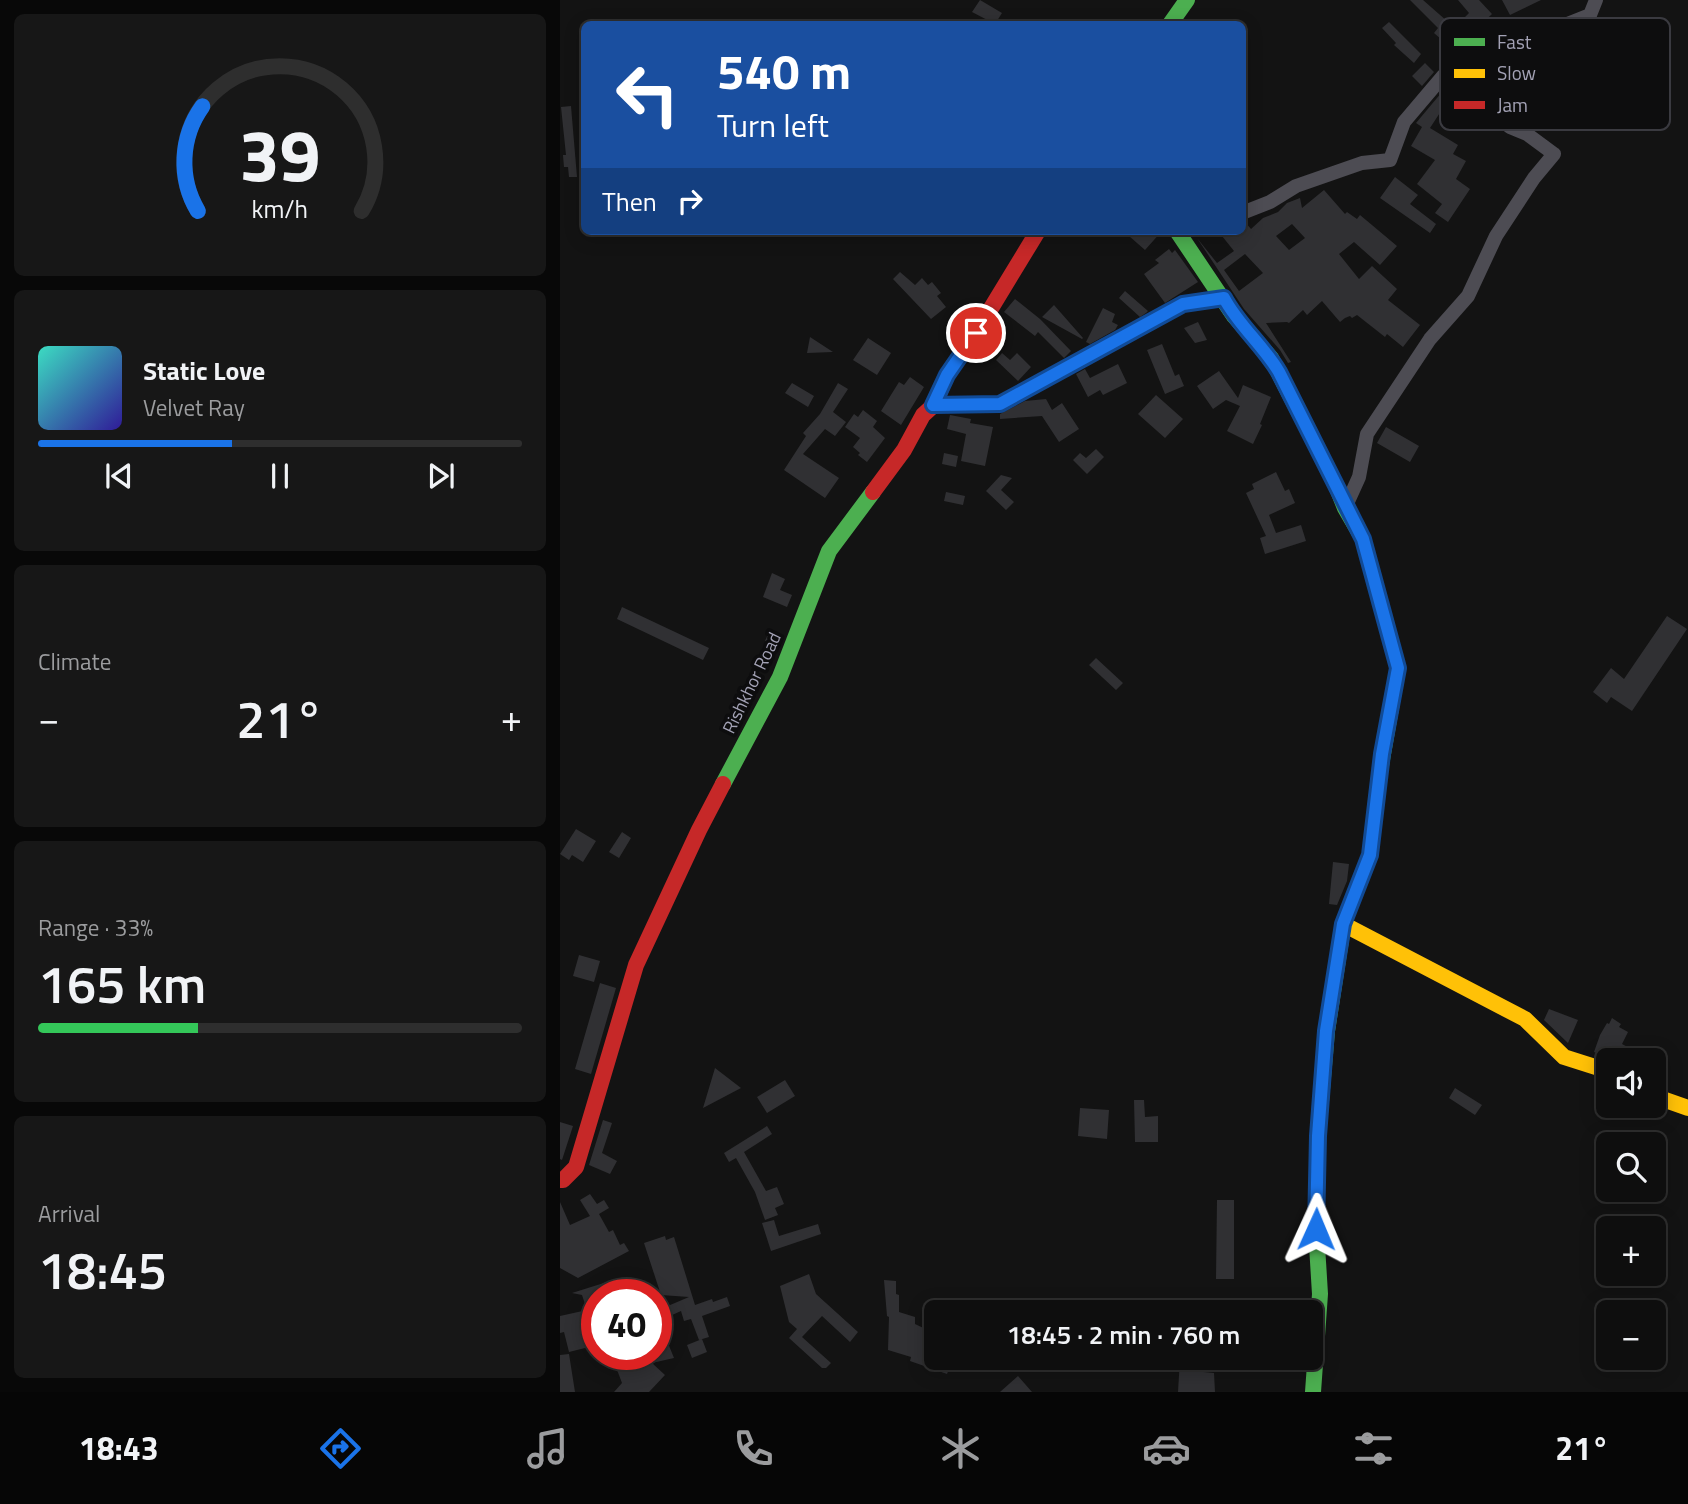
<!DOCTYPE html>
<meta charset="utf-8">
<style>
:root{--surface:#0e0e0e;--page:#171717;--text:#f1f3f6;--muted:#9b9c9e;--line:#2e2e2e;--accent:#1a73e8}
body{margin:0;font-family:"Titillium Web",sans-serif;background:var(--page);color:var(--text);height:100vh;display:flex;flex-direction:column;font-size:26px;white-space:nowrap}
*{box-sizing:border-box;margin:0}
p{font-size:23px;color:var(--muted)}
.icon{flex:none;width:38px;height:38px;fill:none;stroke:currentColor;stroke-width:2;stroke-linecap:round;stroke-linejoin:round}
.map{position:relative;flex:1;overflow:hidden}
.details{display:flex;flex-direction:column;gap:14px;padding:14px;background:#080808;width:560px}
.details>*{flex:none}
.guide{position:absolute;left:21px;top:21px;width:665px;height:214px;border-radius:10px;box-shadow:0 4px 18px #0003,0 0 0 2px var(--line);background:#1a4fa0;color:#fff;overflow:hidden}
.buttons{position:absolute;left:1036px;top:1048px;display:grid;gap:14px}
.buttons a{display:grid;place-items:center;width:70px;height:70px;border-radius:10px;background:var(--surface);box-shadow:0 4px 18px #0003,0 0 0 2px var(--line);font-size:35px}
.speed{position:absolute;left:21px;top:1279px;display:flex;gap:14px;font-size:35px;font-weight:700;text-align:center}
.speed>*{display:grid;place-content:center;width:91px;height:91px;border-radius:50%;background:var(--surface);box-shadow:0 4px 18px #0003,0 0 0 2px var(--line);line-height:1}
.speed .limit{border:10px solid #d22;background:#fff;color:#111}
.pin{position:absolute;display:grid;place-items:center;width:60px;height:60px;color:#fff;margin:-30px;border:4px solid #fff;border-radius:50%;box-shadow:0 2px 7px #0007}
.me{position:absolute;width:77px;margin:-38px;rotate:1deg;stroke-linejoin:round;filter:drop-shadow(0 0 5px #0008)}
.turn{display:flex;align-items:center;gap:24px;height:147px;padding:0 21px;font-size:32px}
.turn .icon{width:91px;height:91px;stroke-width:2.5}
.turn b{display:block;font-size:49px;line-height:60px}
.then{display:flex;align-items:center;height:66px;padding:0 21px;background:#0003;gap:14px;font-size:26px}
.big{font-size:52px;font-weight:600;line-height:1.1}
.details .card{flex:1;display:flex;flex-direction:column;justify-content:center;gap:10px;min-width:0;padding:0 24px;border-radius:10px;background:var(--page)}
.details .dial{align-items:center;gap:0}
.dial svg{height:182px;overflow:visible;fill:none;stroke:var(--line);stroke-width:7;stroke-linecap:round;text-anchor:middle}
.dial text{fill:var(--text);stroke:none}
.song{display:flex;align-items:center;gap:21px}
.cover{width:84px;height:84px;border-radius:10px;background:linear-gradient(135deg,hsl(170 70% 55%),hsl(250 70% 35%))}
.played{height:7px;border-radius:4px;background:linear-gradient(90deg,var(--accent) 40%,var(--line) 40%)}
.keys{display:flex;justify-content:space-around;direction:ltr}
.heat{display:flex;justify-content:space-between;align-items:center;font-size:38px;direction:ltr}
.charge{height:10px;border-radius:5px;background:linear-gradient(90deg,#34c759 33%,var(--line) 0)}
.trip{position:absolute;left:364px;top:1300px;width:399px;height:70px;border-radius:10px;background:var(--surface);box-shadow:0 4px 18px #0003,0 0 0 2px var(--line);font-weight:600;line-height:70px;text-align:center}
.tab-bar{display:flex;height:112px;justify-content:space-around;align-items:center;background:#060606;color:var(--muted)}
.tab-bar .icon{width:49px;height:49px}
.tab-bar .on{color:var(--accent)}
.tab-bar b{font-size:32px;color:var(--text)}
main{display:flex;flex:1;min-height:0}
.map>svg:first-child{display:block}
.building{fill:#303033;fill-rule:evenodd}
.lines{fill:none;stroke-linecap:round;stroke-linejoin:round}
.street{stroke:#4d4c53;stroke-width:14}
.fast{stroke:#4caf50;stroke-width:16}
.slow{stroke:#ffc107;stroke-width:16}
.jam{stroke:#c62828;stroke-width:16}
.route-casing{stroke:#114b97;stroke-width:18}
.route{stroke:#1a73e8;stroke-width:12}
.labels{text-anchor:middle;stroke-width:7;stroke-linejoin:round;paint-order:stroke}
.street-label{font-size:18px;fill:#a3a2b5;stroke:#0d0d0e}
.key{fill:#0d0d0e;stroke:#3a3a40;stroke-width:2}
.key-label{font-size:19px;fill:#a3a2b5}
</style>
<main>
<section class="details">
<div class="card dial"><svg viewBox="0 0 100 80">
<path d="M14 69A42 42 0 1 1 86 69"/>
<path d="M14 69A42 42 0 0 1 16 23" stroke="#1a73e8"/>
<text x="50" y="56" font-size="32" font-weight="700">39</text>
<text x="50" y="72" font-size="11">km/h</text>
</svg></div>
<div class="card">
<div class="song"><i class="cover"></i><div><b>Static Love</b><p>Velvet Ray</p></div></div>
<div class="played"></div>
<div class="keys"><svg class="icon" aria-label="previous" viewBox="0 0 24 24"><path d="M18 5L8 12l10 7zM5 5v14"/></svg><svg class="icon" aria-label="pause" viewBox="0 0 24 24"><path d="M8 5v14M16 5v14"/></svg><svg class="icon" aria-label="next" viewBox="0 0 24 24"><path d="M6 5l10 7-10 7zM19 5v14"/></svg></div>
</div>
<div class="card"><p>Climate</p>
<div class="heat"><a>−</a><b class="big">21°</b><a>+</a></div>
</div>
<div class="card"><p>Range · 33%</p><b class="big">165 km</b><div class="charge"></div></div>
<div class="card"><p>Arrival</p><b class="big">18:45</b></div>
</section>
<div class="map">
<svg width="1128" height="1392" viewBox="0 0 1128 1392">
<rect width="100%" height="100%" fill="#131313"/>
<!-- building -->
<path class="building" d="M 420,0 L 442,13 L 435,24 L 412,12 Z
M 850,0 L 863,0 L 896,29 L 891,35 L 905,47 L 898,54 L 874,33 L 878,28 Z
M 898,0 L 919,0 L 932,14 L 915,30 L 904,18 L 909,13 Z
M 942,0 L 981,0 L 950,15 Z
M 829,22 L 861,54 L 854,63 L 834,45 L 836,43 L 822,28 Z
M 865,63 L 874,72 L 862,86 L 852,76 Z
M 882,92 L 894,100 L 889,108 L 885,105 L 870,128 L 898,145 L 893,154 L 906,161 L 896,179 L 910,189 L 888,222 L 875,213 L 882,204 L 857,184 L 875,160 L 851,146 L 862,127 L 856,123 Z
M 11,106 L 17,177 L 9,177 L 8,167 L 4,167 L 3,155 L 6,155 L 1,107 Z
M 835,177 L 858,195 L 850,204 L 876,224 L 870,233 L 820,198 Z
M 764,190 L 785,214 L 787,212 L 797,219 L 800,215 L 837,246 L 820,265 L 794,242 L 779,254 L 799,279 L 812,266 L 837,289 L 828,300 L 860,325 L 843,347 L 827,334 L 825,337 L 797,315 L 792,318 L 790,316 L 785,318 L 780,322 L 762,301 L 747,315 L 743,310 L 729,323 L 727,322 L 706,323 L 731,362 L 728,363 L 720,350 L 684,309 L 637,238 L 657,263 L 674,251 L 658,231 L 682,231 L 682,222 L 685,222 L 691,229 L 703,218 L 718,212 L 727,203 L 740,198 L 742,208 ZM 732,224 L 745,238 L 729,250 L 716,236 ZM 685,254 L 703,273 L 679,291 L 664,270 Z
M 574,231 L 602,231 L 585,250 L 569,236 Z
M 609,249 L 612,253 L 615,250 L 638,282 L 605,303 L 584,274 L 599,263 L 595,260 Z
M 340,272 L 355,285 L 362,278 L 368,285 L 372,282 L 381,293 L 377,296 L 386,307 L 371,319 L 333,279 Z
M 565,291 L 588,311 L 586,313 L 580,317 L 559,298 Z
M 455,299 L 480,319 L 511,351 L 504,358 L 478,332 L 475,336 L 444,312 Z
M 494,305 L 523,338 L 522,339 L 482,317 Z
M 543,308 L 555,314 L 552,322 L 558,325 L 555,330 L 530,344 L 526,342 Z
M 411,312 L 413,314 L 399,335 L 394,330 Z
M 638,322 L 647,340 L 635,343 L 624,328 Z
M 432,331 L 429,337 L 437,344 L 431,352 L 423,344 Z
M 250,337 L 273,352 L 247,353 Z
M 308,338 L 331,353 L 317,375 L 293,360 Z
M 602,344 L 615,376 L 619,374 L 624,386 L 605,394 L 587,350 Z
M 442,353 L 450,360 L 457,353 L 471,367 L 458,381 L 436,360 Z
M 558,364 L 567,383 L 543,395 L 540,390 L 528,397 L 516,374 L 525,369 L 530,378 Z
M 659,371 L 678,398 L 683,385 L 711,397 L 700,424 L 702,425 L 693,444 L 667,431 L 680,406 L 666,400 L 653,409 L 637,386 Z
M 350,377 L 364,387 L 341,425 L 321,411 L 339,382 L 344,385 Z
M 232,383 L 254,396 L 248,407 L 225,393 Z
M 278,383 L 288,389 L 273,412 L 286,422 L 275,436 L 265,429 L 243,454 L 279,478 L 265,498 L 224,470 L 246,436 L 243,433 L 260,414 Z
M 596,395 L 623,419 L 605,438 L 578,414 Z
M 486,399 L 492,410 L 502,403 L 519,429 L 499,442 L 482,416 L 440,419 L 440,414 L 465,401 Z
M 303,410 L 317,421 L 313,427 L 325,438 L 307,462 L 298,455 L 300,453 L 293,447 L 300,438 L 285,427 L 294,414 L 298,417 Z
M 390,415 L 411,419 L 410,423 L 433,427 L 425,466 L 401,461 L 406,434 L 387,429 Z
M 826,427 L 859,446 L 850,462 L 817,443 Z
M 536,449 L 544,457 L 527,474 L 513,460 L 520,453 L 526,458 Z
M 384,453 L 398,456 L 396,467 L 382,464 Z
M 716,472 L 725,491 L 729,489 L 735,503 L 709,515 L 716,533 L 741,525 L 746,541 L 705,554 L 700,538 L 706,536 L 686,493 L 694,489 L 692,484 Z
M 441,475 L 452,478 L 441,490 L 454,502 L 446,510 L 426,491 Z
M 386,492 L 405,496 L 403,505 L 384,501 Z
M 212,573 L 225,579 L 220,590 L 232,595 L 227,607 L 203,597 Z
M 62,607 L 149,648 L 143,660 L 57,619 Z
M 1107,616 L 1127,629 L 1072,711 L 1051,697 L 1047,703 L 1033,692 L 1051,668 L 1064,679 Z
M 209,632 L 220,636 L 216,645 L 205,641 Z
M 536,658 L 563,683 L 556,690 L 529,665 Z
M 16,829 L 36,841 L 23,862 L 12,855 L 9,860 L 0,854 Z
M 62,832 L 71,838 L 59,858 L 49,852 Z
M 773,862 L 789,864 L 787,881 L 777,905 L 769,904 Z
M 19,955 L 40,961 L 34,982 L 13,976 Z
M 40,983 L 56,988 L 31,1074 L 15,1069 Z
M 989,1009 L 1018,1020 L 1008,1043 L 984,1020 Z
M 1052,1018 L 1061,1024 L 1059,1027 L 1068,1032 L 1062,1044 L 1091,1060 L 1054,1060 L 1034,1052 L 1040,1035 L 1047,1023 L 1049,1024 Z
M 155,1068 L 181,1088 L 143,1108 Z
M 225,1080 L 235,1096 L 207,1113 L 197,1097 Z
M 895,1088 L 922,1105 L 915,1115 L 889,1098 Z
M 574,1100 L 584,1100 L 585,1117 L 598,1116 L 598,1142 L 575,1142 Z
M 520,1108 L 549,1110 L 547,1139 L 518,1136 Z
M 43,1120 L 52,1123 L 42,1153 L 57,1161 L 50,1174 L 29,1165 Z
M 0,1122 L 13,1126 L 2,1160 L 0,1159 Z
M 207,1126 L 212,1134 L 184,1152 L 206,1191 L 217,1187 L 224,1204 L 215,1208 L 218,1215 L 205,1220 L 195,1192 L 176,1158 L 169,1162 L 164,1153 Z
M 30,1194 L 37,1204 L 44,1200 L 49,1208 L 39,1214 L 49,1232 L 53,1230 L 60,1245 L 64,1243 L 69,1251 L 18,1278 L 0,1268 L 0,1202 L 10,1225 L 30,1216 L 20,1200 Z
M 657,1200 L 674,1200 L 674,1279 L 656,1279 Z
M 214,1220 L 219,1236 L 258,1224 L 261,1234 L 211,1251 L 202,1223 Z
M 105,1236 L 106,1240 L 114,1237 L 135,1305 L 152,1299 L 153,1302 L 167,1297 L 170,1306 L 142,1316 L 149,1337 L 139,1340 L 131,1319 L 124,1321 L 121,1311 L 99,1321 L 114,1358 L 92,1363 L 105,1375 L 89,1392 L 54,1392 L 62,1383 L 51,1354 L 96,1354 L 96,1311 L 129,1297 L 101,1295 L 84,1243 Z
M 249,1274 L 256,1294 L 298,1332 L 290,1342 L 262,1316 L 242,1337 L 271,1363 L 266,1368 L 262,1368 L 229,1338 L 237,1329 L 229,1322 L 220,1286 Z
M 324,1280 L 336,1281 L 336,1294 L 339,1295 L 339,1312 L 355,1317 L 355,1324 L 376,1334 L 376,1358 L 385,1358 L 384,1361 L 391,1364 L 387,1374 L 350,1361 L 351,1357 L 328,1350 L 329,1317 L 327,1316 Z
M 47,1282 L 51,1295 L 37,1295 L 37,1345 L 9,1352 L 4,1332 L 0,1333 L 0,1316 L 27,1310 L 22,1295 L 12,1293 Z
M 142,1339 L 147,1352 L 132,1358 L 127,1345 Z
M 9,1354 L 15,1392 L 0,1392 L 0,1355 Z
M 620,1358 L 634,1358 L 633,1371 L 654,1373 L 655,1392 L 618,1392 Z
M 458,1376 L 472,1392 L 440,1392 Z"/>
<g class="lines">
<!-- street -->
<path class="street" d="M 682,213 L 710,202 L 736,186 L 802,163 L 830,160 L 844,122 L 883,76 L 926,69 L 962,42 L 1030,15 L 1036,0
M 374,405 L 440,404 L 623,304 L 664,298
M 785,508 L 799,477 L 807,434 L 870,339 L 908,296 L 936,236 L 974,178 L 994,154 L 967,134 L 950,127 L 883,76"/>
<!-- fast -->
<path class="fast" d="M 610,24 L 627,0
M 617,231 L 674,316 L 711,358 L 775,483 L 785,508 L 803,539 L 838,668 L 819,777
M 163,784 L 220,677 L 269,551 L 313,492
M 753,1392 L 760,1294 L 756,1229 L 758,1136 L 767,1031 L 783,927"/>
<!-- slow -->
<path class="slow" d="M 783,927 L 783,924 L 965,1019 L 1004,1057 L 1048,1071
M 1094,1096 L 1128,1108"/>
<!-- jam -->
<path class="jam" d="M 313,492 L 344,450 L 363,415 L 374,405 L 387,375 L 416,333 L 478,231
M 783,924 L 810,855 L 819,777
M 0,1180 L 3,1180 L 16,1167 L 76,965 L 139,830 L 163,784"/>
</g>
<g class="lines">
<defs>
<path id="route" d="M 416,333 L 387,375 L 373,405 L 440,404 L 623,304 L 664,298 C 679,326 703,345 719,372 L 803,539 L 838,668 L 822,754 L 810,855 L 783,924 L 766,1031 L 758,1136 L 756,1229"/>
</defs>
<!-- route casing -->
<use href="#route" class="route-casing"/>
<!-- route -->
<use href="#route" class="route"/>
</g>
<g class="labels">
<!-- street labels -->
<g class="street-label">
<text transform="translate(192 683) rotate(-64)" y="6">Rishkhor Road</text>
</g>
</g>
<!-- legend -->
<rect x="880" y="18" width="230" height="112" rx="10" class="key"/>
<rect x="894" y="38" width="31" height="8" fill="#4caf50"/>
<rect x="894" y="69" width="31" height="9" fill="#ffc107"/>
<rect x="894" y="101" width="31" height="8" fill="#c62828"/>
<g class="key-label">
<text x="937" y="49">Fast</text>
<text x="937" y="80">Slow</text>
<text x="937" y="112">Jam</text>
</g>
</svg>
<div class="buttons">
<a><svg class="icon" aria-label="sound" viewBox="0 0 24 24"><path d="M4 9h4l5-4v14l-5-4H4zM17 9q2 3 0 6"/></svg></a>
<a><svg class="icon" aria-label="search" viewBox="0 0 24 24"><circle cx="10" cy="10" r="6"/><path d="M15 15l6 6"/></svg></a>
<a>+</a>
<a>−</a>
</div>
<div class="speed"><div class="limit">40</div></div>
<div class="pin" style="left:416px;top:333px;background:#d93025"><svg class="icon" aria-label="arrive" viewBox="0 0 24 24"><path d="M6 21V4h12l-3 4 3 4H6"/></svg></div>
<svg class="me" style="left:756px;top:1229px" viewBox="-20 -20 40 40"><path d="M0-17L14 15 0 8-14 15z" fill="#1a73e8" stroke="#fff" stroke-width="4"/></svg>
<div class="trip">18:45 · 2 min · 760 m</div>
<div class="guide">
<div class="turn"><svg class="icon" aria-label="left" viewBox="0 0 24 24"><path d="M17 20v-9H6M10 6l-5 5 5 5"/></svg><div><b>540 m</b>Turn left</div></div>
<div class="then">Then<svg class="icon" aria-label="right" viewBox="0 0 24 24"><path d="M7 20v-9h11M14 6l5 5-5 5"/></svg></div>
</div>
</div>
</main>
<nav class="tab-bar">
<b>18:43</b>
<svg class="icon on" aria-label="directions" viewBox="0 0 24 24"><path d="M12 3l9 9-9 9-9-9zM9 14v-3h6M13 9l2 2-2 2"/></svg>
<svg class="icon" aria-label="music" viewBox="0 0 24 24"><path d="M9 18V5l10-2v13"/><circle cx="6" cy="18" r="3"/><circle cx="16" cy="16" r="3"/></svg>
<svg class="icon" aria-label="phone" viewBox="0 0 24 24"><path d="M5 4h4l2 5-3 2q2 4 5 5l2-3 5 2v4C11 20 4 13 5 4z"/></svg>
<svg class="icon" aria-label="climate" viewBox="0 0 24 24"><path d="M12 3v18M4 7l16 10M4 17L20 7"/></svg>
<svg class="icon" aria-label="car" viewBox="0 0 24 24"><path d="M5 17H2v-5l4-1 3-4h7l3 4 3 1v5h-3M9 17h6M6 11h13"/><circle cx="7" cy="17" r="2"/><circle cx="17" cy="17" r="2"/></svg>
<svg class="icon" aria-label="filters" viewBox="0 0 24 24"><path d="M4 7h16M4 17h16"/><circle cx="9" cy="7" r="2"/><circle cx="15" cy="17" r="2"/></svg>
<b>21°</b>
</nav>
